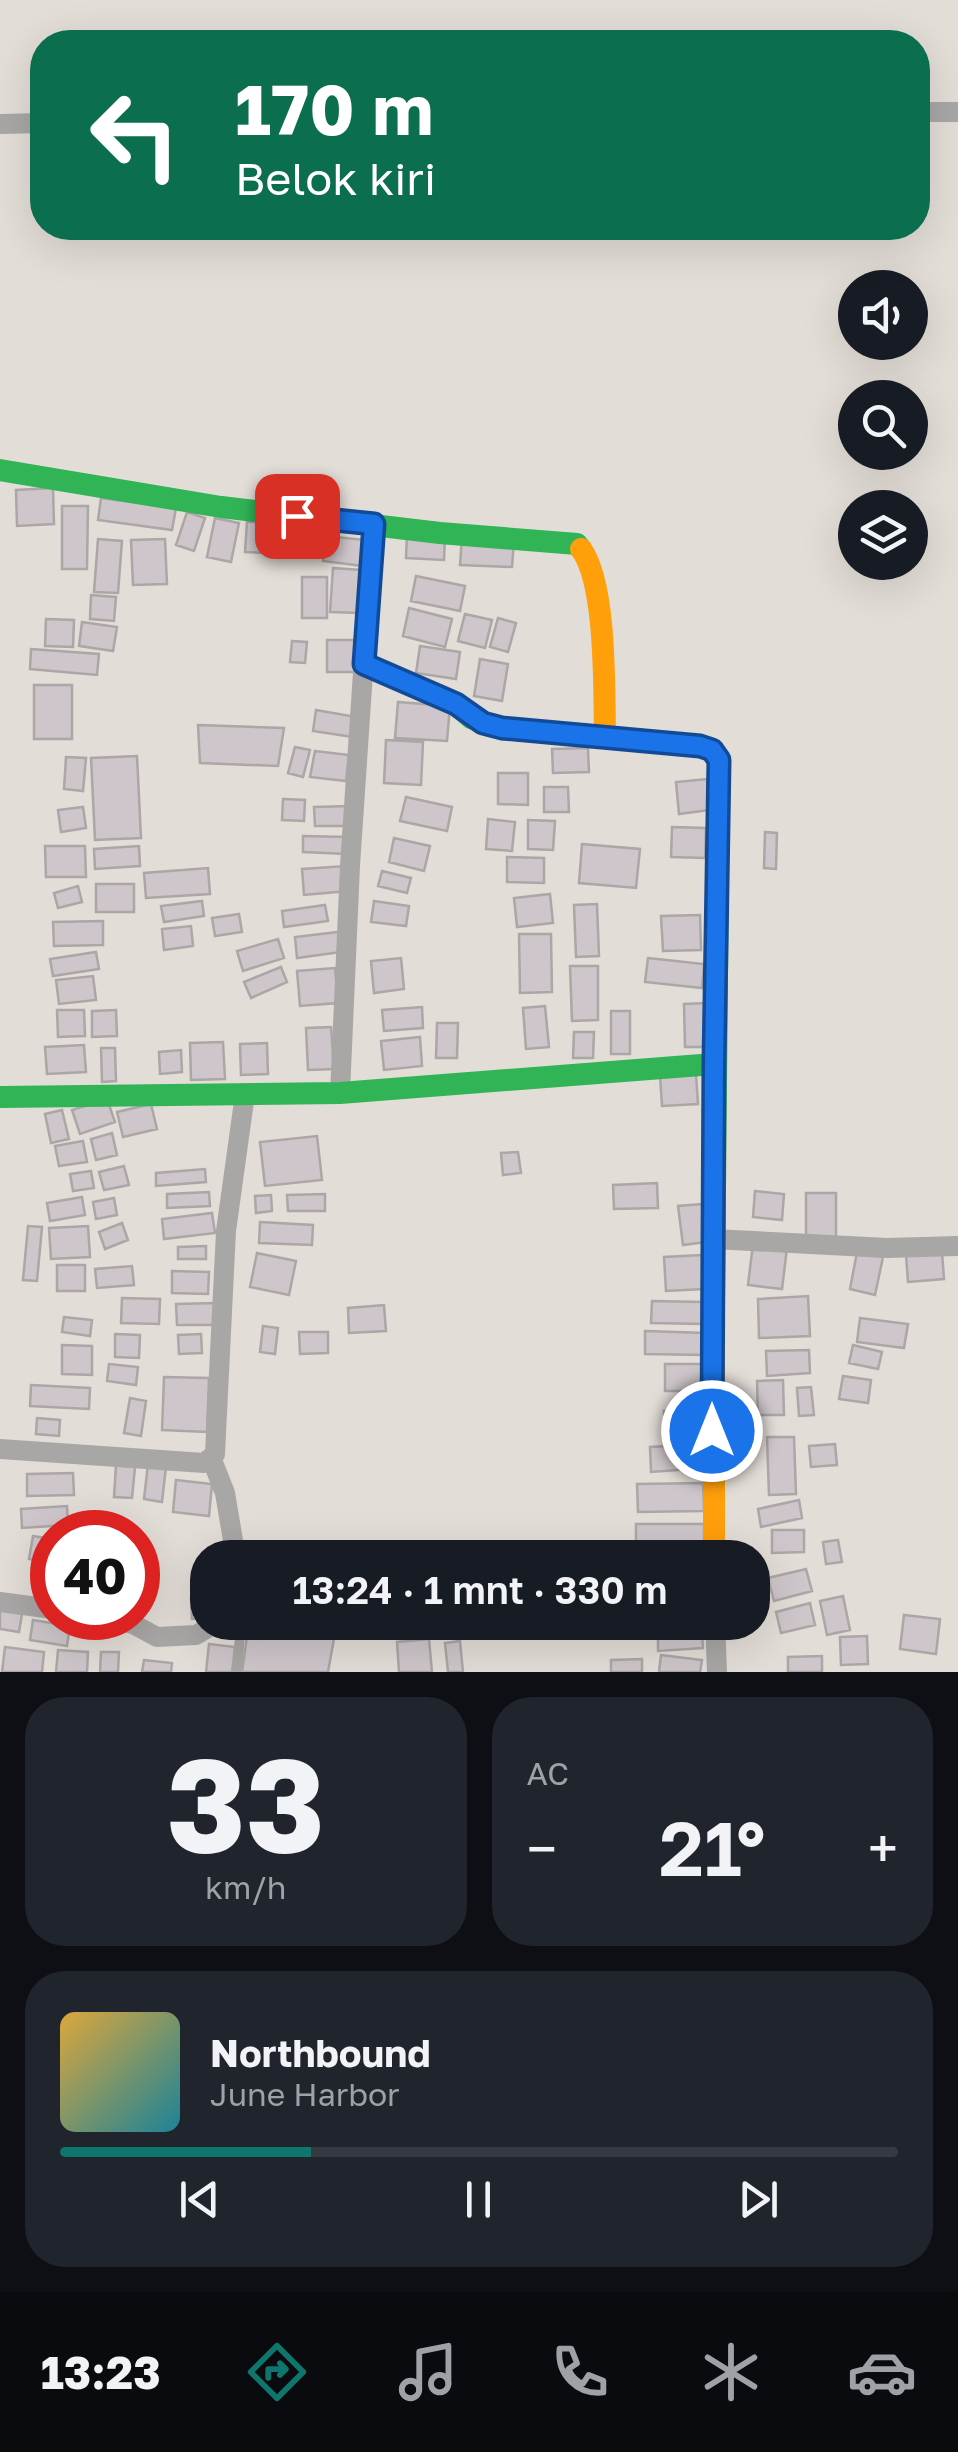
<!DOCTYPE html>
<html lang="id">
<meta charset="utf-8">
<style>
:root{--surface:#171b24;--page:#20242c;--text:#f1f3f6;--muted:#9ea1a6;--line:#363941;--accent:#0f766e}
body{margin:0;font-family:"Golos Text",sans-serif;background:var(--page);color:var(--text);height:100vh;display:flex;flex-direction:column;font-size:38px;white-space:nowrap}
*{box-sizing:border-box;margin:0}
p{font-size:32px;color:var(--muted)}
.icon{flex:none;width:55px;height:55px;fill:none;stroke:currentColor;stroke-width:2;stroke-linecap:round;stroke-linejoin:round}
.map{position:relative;height:1672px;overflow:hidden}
.drawer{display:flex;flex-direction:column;gap:25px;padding:25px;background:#0d0f14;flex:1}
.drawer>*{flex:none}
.guide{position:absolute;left:30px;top:30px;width:900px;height:210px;border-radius:40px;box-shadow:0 10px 40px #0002;background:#0b6e4f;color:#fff;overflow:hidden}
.fabs{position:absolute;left:838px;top:270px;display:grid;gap:20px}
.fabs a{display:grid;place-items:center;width:90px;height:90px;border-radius:50%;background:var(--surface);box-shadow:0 10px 40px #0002;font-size:50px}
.speed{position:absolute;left:30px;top:1510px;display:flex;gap:20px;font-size:50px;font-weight:700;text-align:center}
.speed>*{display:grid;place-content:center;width:130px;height:130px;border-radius:50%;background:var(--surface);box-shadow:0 10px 40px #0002;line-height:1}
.speed .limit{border:15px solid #d22;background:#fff;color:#111}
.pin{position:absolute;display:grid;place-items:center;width:85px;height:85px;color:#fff;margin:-42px;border-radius:20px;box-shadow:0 5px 15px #0006}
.me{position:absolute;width:110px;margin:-55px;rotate:0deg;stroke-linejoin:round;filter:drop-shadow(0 0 8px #0008)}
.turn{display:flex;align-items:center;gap:35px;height:210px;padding:0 40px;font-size:45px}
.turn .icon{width:130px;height:130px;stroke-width:2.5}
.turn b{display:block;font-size:70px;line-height:85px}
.big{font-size:75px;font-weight:600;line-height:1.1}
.drawer .card{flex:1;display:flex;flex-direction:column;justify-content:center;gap:15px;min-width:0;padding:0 35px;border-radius:40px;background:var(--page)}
.drawer .dial{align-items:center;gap:0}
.dial b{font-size:130px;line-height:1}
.song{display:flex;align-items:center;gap:30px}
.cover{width:120px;height:120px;border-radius:15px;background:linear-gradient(135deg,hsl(40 70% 55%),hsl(190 70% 35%))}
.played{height:10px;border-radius:5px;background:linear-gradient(90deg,var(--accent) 30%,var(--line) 30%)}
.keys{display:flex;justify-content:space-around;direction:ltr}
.heat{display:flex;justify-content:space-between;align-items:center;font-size:55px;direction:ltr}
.drawer .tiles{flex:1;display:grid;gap:25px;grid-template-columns:1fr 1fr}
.card:last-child{grid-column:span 2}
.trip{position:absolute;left:190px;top:1540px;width:580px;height:100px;border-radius:40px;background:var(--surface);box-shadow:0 10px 40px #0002;font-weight:600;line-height:100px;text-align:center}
.tabs{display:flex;height:160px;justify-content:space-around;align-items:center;background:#090b0e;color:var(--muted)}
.tabs .icon{width:70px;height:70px}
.tabs .on{color:var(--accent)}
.tabs b{font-size:45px;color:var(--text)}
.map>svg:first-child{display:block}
.building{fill:#cec6ca;stroke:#aba7a6;stroke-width:2.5}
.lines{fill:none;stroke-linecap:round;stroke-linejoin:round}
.lane{stroke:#a9a7a5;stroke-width:10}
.street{stroke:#a9a7a5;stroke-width:20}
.fast{stroke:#30b455;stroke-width:22}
.slow{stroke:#ff9f0a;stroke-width:22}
.route-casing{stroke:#114b97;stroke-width:25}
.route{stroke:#1a73e8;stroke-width:18}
</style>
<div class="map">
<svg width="958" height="1672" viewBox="0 0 958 1672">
<rect width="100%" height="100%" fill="#e3ddd7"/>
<!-- building -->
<path class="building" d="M 53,488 L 54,524 L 17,526 L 16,490 Z
M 101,498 L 176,508 L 172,530 L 98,520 Z
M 62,506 L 88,506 L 87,569 L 62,569 Z
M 187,512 L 205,518 L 194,551 L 176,545 Z
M 215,518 L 239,523 L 231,562 L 207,557 Z
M 247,522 L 268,522 L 267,553 L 245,552 Z
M 283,526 L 316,527 L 315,550 L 282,549 Z
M 407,534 L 445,536 L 444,560 L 406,558 Z
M 326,536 L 366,540 L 363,566 L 323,561 Z
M 462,537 L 514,541 L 512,567 L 460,565 Z
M 98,539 L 122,541 L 118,593 L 94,592 Z
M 165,539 L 167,584 L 133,585 L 131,540 Z
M 333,568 L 361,570 L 359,613 L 330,612 Z
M 416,576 L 465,586 L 460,611 L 411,601 Z
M 302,577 L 327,577 L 327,618 L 302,618 Z
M 91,595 L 116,597 L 114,621 L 90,619 Z
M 409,608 L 452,619 L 445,647 L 403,636 Z
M 465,614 L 492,620 L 485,648 L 458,641 Z
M 498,618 L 516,623 L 508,652 L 490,647 Z
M 46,619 L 74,620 L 73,647 L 45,646 Z
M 82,622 L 117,627 L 113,651 L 79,646 Z
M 327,640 L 357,640 L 357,672 L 327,672 Z
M 292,641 L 307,642 L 305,663 L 290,662 Z
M 420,646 L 460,652 L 456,679 L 416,673 Z
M 31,649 L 99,654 L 97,675 L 30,669 Z
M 480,659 L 508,664 L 502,701 L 474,696 Z
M 34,685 L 72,685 L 72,739 L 34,739 Z
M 398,702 L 450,706 L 447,741 L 395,738 Z
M 316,710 L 356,717 L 353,737 L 313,731 Z
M 198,725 L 284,728 L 278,766 L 200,763 Z
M 386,740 L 423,742 L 421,785 L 384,783 Z
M 295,747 L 310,750 L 303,777 L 288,773 Z
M 588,748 L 589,772 L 553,773 L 552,749 Z
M 315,751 L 349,755 L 346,781 L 310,777 Z
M 137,756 L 141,838 L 95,840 L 91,758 Z
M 66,757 L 86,758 L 83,791 L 64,789 Z
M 498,773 L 528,773 L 528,805 L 498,804 Z
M 707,779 L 710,810 L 679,814 L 676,782 Z
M 544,787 L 568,787 L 569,812 L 544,812 Z
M 406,797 L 452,807 L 447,831 L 400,821 Z
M 283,799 L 305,800 L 304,821 L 282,820 Z
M 350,806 L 350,826 L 315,826 L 314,807 Z
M 83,807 L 86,828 L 61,832 L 58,810 Z
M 488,819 L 515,822 L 512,851 L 486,849 Z
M 528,820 L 555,821 L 553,850 L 528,849 Z
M 672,827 L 706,828 L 705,858 L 671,857 Z
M 765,832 L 777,833 L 776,869 L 764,868 Z
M 303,836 L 347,837 L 346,854 L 303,852 Z
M 394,838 L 430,846 L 424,871 L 389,862 Z
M 582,844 L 640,849 L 636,888 L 579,883 Z
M 45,846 L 85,846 L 86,877 L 46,877 Z
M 139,846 L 140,866 L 95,869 L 94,849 Z
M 507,857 L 544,858 L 544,883 L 507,882 Z
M 346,866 L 348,891 L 304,895 L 302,869 Z
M 208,868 L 210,894 L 146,898 L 144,873 Z
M 382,871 L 411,878 L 407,893 L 378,886 Z
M 96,884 L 134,884 L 134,912 L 96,912 Z
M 78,886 L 82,902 L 58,908 L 54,893 Z
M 550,894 L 553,923 L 517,927 L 514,898 Z
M 202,901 L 204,916 L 164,922 L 161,906 Z
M 374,901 L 409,906 L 406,926 L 371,922 Z
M 597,904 L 599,956 L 576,957 L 574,905 Z
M 325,905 L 328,921 L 284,927 L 282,911 Z
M 239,914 L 242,932 L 215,936 L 212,918 Z
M 700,915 L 701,950 L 663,951 L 661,916 Z
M 103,921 L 103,945 L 54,946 L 53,922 Z
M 191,926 L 193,946 L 164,950 L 162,929 Z
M 338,932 L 341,952 L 297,958 L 295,937 Z
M 519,934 L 551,934 L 552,992 L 520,993 Z
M 278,939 L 284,958 L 243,971 L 237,951 Z
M 96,952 L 99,969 L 53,976 L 50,959 Z
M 401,958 L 404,989 L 374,993 L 371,961 Z
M 648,958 L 704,964 L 702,988 L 645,982 Z
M 570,966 L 598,966 L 598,1020 L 572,1021 Z
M 281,967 L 287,982 L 251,998 L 244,982 Z
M 335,968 L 338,1003 L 300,1006 L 297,971 Z
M 93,976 L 96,1000 L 59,1004 L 56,980 Z
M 706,1003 L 707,1047 L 685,1047 L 684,1004 Z
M 545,1006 L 549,1047 L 526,1049 L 523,1008 Z
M 422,1007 L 423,1028 L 384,1031 L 382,1010 Z
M 57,1010 L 84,1010 L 85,1036 L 58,1037 Z
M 116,1010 L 117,1036 L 92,1037 L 92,1011 Z
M 611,1011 L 630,1011 L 630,1054 L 611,1054 Z
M 437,1023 L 458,1023 L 457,1058 L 436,1058 Z
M 331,1027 L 334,1069 L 308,1070 L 306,1028 Z
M 574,1032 L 594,1032 L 593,1058 L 573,1058 Z
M 420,1037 L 422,1066 L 384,1070 L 381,1041 Z
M 223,1042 L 225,1079 L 191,1080 L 190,1043 Z
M 267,1043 L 268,1074 L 241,1075 L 240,1044 Z
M 84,1045 L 86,1072 L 47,1074 L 45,1047 Z
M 101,1048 L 115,1048 L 116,1081 L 102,1082 Z
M 181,1050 L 182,1072 L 160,1074 L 159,1052 Z
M 696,1074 L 698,1104 L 662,1106 L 660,1076 Z
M 107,1099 L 115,1122 L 80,1134 L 72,1110 Z
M 151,1104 L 157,1129 L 123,1137 L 117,1112 Z
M 62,1110 L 69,1139 L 51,1143 L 45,1114 Z
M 112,1133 L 117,1155 L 96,1160 L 91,1139 Z
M 317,1136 L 322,1180 L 265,1186 L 260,1142 Z
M 83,1141 L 87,1162 L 59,1166 L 55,1146 Z
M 518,1152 L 521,1173 L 503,1175 L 501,1153 Z
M 124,1166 L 129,1185 L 104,1190 L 99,1172 Z
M 205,1169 L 206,1182 L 156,1186 L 156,1173 Z
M 91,1171 L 94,1188 L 73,1191 L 70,1174 Z
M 657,1183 L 658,1208 L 614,1209 L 613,1185 Z
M 755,1191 L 784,1194 L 782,1220 L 753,1217 Z
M 209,1192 L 210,1206 L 167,1208 L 167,1194 Z
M 806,1193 L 836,1193 L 836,1239 L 806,1239 Z
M 325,1194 L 325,1211 L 288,1211 L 287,1195 Z
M 271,1195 L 272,1211 L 256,1213 L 255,1196 Z
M 82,1197 L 85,1215 L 50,1221 L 47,1203 Z
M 114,1198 L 117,1215 L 96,1219 L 93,1202 Z
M 702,1204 L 706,1242 L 683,1245 L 678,1206 Z
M 212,1213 L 215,1233 L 164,1239 L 162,1219 Z
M 260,1222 L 313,1225 L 312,1245 L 259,1243 Z
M 122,1223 L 128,1240 L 105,1249 L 99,1232 Z
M 28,1226 L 42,1227 L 37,1281 L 23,1280 Z
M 88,1226 L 90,1257 L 51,1259 L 49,1228 Z
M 753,1244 L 787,1248 L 782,1289 L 748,1285 Z
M 206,1246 L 206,1259 L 178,1259 L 178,1247 Z
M 857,1252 L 883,1257 L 875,1295 L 850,1289 Z
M 942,1252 L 944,1279 L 908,1282 L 906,1255 Z
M 257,1253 L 296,1261 L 289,1295 L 250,1287 Z
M 702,1255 L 704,1289 L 666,1291 L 664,1257 Z
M 57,1265 L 85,1265 L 85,1291 L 57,1291 Z
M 132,1266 L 134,1285 L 97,1288 L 95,1269 Z
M 172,1271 L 209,1272 L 208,1294 L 172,1293 Z
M 808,1296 L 810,1336 L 759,1338 L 758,1299 Z
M 122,1298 L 160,1299 L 159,1324 L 121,1323 Z
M 652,1301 L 704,1302 L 703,1324 L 651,1323 Z
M 216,1303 L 216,1325 L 177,1325 L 176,1304 Z
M 384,1305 L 386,1331 L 349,1333 L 348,1308 Z
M 64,1317 L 92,1320 L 90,1336 L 62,1332 Z
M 860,1318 L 908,1324 L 904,1348 L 857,1342 Z
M 263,1326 L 278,1328 L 275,1354 L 260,1352 Z
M 645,1331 L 706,1333 L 705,1355 L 645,1354 Z
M 299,1332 L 328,1332 L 328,1353 L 300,1354 Z
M 115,1334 L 140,1335 L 139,1358 L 115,1357 Z
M 201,1334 L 202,1353 L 179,1354 L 178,1335 Z
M 62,1345 L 92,1346 L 92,1375 L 62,1374 Z
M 853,1345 L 882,1352 L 878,1369 L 849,1363 Z
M 809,1350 L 810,1373 L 767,1376 L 766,1351 Z
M 109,1364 L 138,1367 L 136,1385 L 107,1381 Z
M 665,1364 L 703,1364 L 703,1391 L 665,1391 Z
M 843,1376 L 871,1380 L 868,1403 L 839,1399 Z
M 164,1377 L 209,1378 L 207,1432 L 162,1430 Z
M 783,1380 L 784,1415 L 758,1415 L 757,1381 Z
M 31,1385 L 90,1388 L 89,1409 L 30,1406 Z
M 811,1387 L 814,1415 L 799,1416 L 797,1388 Z
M 130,1398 L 146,1401 L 141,1436 L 124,1433 Z
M 700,1409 L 701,1433 L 666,1436 L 664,1411 Z
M 37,1418 L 60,1420 L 59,1436 L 36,1434 Z
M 767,1437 L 794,1437 L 796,1494 L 769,1495 Z
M 704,1444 L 705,1468 L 651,1472 L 650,1447 Z
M 835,1444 L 837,1465 L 811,1467 L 809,1446 Z
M 148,1464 L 166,1467 L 162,1502 L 144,1499 Z
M 116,1465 L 135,1467 L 132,1498 L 114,1497 Z
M 73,1473 L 74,1495 L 27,1496 L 27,1474 Z
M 176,1480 L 212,1484 L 209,1516 L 173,1512 Z
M 703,1483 L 704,1511 L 638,1512 L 637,1484 Z
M 799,1500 L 802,1518 L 761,1527 L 758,1509 Z
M 67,1506 L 68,1525 L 22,1528 L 21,1509 Z
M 636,1524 L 704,1524 L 704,1544 L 636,1545 Z
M 772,1530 L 804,1530 L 804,1552 L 772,1553 Z
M 33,1536 L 52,1539 L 52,1563 L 29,1559 Z
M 838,1540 L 842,1562 L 826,1564 L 823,1542 Z
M 806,1569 L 812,1591 L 774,1601 L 768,1578 Z
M 40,1576 L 52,1577 L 52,1602 L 38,1601 Z
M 843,1596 L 850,1630 L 827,1635 L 820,1601 Z
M 208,1597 L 208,1618 L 192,1619 L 191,1598 Z
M 810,1603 L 815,1625 L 781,1633 L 776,1612 Z
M 0,1610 L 22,1614 L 19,1632 L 0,1629 Z
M 904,1615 L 940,1619 L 936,1654 L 900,1649 Z
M 33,1620 L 70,1626 L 67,1646 L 30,1640 Z
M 249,1622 L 337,1622 L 328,1672 L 242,1672 Z
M 620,1622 L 649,1622 L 649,1635 L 620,1634 Z
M 702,1631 L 703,1648 L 658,1651 L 658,1634 Z
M 867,1636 L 868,1664 L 841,1665 L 840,1637 Z
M 429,1639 L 432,1672 L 399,1672 L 397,1642 Z
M 460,1641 L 463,1672 L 448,1672 L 445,1643 Z
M 209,1644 L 235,1647 L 232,1672 L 206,1672 Z
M 5,1647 L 44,1652 L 42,1672 L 2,1672 Z
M 58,1650 L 88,1652 L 87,1672 L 56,1672 Z
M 101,1652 L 119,1652 L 118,1672 L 100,1672 Z
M 661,1655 L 702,1660 L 700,1672 L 659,1672 Z
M 822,1656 L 822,1672 L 788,1672 L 788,1657 Z
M 642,1659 L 642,1672 L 611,1672 L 611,1660 Z
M 144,1660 L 172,1663 L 171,1672 L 142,1672 Z"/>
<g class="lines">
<!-- lane -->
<path class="lane" d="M 237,1672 L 241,1623"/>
<!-- street -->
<path class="street" d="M 918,112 L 958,112
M 0,124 L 42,123
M 340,1093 L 350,866 L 373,524
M 713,1239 L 887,1248 L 958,1246
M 0,1449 L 204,1463 L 215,1454 L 226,1231 L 245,1094
M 212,1460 L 225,1493 L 236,1558
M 0,1602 L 52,1609
M 108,1618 L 133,1624 L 157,1637 L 196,1635 L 211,1626 L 240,1625
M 715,1622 L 717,1672"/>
<!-- fast -->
<path class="fast" d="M 0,470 L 221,507 L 440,533 L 577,544 L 581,549
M 364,664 L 456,705 L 471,718 L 502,728 L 700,746 L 712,750 L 719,760 L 714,1299
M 0,1097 L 340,1093 L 714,1064"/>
<!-- slow -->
<path class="slow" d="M 581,549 C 607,584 604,693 605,738
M 714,1299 L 714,1558"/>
</g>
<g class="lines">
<defs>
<path id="route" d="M 297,516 L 374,524 L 364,664 L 456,704 L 483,723 L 502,728 L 700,746 L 712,750 L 719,760 L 714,1064 L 712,1431"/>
</defs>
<!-- route casing -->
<use href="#route" class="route-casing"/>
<!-- route -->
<use href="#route" class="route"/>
</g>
</svg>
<div class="fabs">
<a><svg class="icon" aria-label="sound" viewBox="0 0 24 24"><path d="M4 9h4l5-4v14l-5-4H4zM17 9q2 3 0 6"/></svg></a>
<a><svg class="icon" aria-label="search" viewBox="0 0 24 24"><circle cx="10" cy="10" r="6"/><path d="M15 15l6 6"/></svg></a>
<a><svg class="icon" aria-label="layers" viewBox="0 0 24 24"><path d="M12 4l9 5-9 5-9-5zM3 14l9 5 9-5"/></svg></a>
</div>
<div class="speed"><div class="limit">40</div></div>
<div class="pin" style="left:297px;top:516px;background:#d93025"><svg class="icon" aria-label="arrive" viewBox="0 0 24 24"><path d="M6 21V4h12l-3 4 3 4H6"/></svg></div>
<svg class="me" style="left:712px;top:1431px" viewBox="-20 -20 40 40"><circle r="17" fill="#1a73e8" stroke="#fff" stroke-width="3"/><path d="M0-11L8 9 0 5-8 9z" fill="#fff"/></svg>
<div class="trip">13:24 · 1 mnt · 330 m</div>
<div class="guide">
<div class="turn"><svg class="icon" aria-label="left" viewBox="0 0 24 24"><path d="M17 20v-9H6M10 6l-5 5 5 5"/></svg><div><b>170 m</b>Belok kiri</div></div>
</div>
</div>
<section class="drawer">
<div class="tiles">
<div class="card dial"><b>33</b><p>km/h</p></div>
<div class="card"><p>AC</p>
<div class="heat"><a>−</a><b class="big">21°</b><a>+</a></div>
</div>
<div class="card">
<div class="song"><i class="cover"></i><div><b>Northbound</b><p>June Harbor</p></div></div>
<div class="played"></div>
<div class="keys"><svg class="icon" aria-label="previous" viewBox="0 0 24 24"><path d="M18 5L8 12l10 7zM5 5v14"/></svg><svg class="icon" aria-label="pause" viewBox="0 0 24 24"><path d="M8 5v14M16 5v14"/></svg><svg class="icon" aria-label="next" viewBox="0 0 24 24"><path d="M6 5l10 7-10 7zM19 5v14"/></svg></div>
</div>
</div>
</section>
<nav class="tabs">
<b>13:23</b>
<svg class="icon on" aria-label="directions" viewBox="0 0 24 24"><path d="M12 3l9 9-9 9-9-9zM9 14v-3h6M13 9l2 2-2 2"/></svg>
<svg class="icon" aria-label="music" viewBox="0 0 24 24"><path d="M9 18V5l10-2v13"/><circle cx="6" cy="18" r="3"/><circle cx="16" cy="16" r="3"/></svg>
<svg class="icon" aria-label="phone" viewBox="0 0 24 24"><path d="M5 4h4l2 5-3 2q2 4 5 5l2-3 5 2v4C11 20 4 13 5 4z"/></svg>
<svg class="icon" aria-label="climate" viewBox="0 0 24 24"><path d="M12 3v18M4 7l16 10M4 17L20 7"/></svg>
<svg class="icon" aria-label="car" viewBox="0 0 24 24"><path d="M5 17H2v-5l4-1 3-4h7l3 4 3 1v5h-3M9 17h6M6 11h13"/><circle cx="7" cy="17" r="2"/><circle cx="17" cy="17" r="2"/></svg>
</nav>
